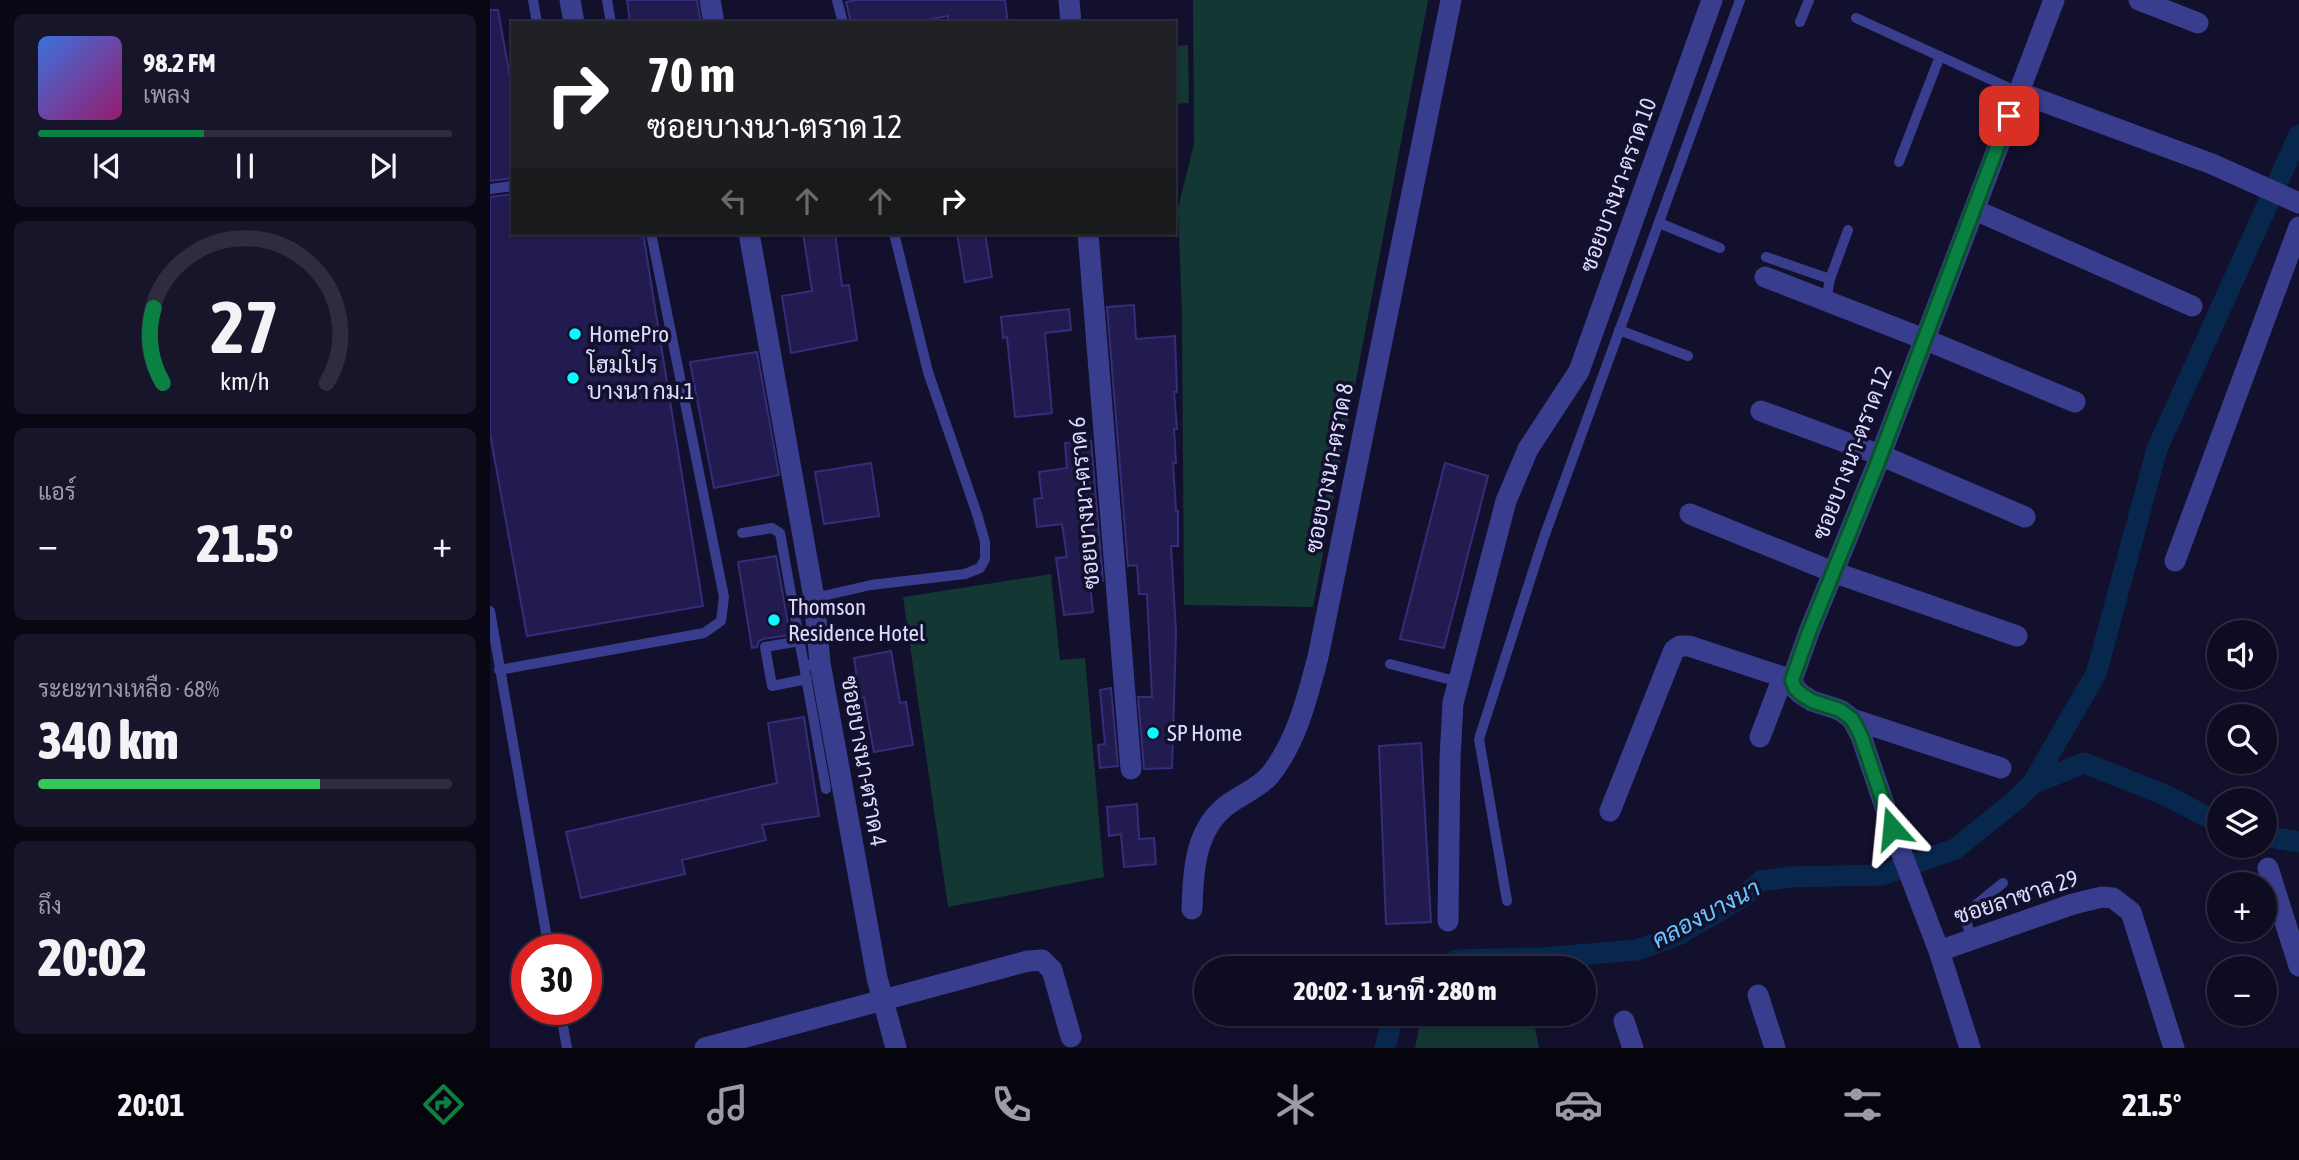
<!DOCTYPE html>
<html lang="th">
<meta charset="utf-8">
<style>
:root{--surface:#0e0c22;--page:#17152a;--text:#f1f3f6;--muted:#9b9ba5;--line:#2e2c40;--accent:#0b8043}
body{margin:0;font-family:"Asap Condensed",Sarabun,sans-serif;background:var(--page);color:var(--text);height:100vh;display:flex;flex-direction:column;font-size:26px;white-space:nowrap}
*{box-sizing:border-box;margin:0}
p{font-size:23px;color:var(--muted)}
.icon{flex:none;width:38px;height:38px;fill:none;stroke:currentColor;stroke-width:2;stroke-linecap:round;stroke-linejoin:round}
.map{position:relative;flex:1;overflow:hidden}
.panel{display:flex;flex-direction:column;gap:14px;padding:14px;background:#080713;width:490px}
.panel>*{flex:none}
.guide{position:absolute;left:21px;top:21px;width:665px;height:214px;border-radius:0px;box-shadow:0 2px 5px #0004,0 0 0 2px var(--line);background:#202124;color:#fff;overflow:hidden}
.controls{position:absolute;left:1717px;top:620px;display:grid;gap:14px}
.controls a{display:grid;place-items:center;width:70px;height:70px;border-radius:50%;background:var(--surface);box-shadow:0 2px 5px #0004,0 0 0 2px var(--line);font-size:35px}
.speed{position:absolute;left:21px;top:934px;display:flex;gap:14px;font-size:35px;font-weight:700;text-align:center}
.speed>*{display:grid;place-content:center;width:91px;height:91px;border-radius:50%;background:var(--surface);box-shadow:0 2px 5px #0004,0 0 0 2px var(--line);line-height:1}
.speed .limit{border:10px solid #d22;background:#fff;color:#111}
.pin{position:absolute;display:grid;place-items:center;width:60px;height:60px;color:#fff;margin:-30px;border-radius:14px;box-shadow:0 4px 10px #0006}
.me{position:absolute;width:77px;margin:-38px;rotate:342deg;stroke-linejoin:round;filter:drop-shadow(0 0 5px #0008)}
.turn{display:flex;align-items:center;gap:24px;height:147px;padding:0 21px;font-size:32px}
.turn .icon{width:91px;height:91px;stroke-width:2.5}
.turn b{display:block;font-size:49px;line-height:60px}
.lanes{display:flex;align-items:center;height:66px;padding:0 21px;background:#0003;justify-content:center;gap:35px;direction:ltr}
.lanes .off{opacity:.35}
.big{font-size:52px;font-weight:800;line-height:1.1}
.panel .tile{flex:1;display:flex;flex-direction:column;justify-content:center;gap:10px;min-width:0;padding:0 24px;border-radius:10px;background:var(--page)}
.panel .dial{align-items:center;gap:0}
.dial svg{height:182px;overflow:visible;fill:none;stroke:var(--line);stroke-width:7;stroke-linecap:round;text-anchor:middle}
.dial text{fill:var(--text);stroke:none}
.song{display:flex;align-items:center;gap:21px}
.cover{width:84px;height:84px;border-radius:10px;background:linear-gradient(135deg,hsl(220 70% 55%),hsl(320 70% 35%))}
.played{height:7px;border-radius:4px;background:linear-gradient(90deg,var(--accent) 40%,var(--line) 40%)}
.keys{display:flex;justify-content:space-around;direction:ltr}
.heat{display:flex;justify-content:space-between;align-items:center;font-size:38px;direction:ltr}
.charge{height:10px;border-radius:5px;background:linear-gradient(90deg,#34c759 68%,var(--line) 0)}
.trip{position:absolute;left:704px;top:956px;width:402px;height:70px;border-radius:35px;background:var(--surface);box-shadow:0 2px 5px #0004,0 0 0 2px var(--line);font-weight:800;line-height:70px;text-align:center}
.dock{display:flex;height:112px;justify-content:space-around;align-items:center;background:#06050e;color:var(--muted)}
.dock .icon{width:49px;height:49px}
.dock .current{color:var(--accent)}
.dock b{font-size:32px;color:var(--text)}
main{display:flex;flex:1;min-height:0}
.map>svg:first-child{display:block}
.green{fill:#133733}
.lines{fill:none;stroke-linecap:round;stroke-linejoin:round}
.canal{stroke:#08274d;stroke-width:21}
.building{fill:#221b4f;stroke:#362c7c;stroke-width:2}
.lane{stroke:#393d8e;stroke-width:10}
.street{stroke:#393d8e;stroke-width:21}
.route-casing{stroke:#07532c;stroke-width:18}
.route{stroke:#0b8043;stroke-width:12}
.poi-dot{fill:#08faff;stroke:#13102d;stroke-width:2.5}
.labels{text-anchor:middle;stroke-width:7;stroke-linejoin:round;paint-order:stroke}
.street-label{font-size:23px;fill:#dddcff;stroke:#13102d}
.poi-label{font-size:23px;fill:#dddcff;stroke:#13102d;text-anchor:start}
.water-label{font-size:24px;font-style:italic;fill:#6ac6ff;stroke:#13102d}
</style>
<main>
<section class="panel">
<div class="tile">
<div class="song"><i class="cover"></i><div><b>98.2 FM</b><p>เพลง</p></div></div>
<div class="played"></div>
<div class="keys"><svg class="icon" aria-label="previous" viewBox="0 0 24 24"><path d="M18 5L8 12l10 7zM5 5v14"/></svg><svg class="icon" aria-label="pause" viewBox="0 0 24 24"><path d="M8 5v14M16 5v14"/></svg><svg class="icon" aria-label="next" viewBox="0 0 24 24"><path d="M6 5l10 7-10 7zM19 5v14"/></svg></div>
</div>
<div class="tile dial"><svg viewBox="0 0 100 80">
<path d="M14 69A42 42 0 1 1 86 69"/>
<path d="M14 69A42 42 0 0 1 10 36" stroke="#0b8043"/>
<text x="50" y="56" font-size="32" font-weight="700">27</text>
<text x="50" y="72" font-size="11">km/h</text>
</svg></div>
<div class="tile"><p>แอร์</p>
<div class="heat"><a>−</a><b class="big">21.5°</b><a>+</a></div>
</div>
<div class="tile"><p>ระยะทางเหลือ · 68%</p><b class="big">340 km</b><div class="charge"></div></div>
<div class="tile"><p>ถึง</p><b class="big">20:02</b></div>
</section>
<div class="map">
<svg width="1809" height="1048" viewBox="0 0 1809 1048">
<rect width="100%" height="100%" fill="#13102d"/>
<!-- green -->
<path class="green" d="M 703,0 L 938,0 L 823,607 L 694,605 L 692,314 L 688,208 L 704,144 Z
M 698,45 L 699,103 L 684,104 L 684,46 Z
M 561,574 L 570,660 L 595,658 L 614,877 L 458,907 L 413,597 Z
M 932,1013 L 1042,1013 L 1049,1048 L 925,1048 Z"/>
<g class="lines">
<!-- canal -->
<path class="canal" d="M 1542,784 L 1606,674 L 1667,449 L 1809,135
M 1774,836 L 1809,842
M 954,968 L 967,960 L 1052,958 L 1147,950 L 1188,935 L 1254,896 L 1271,881 L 1299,877 L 1392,875 L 1465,849 L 1526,800 L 1542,784 L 1594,763 L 1675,795 L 1729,823
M 895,1048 L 904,1013"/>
</g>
<!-- building -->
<path class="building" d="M 137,0 L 207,0 L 211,23 L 140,23 Z
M 367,0 L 515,0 L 518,23 L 459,23 L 458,16 L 422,23 L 361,23 L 356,2 Z
M 0,10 L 8,10 L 23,94 L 23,178 L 0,181 Z
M 23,194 L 23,233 L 153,233 L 213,606 L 37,636 L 0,434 L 0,197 Z
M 313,233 L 345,233 L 352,286 L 359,285 L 367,340 L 301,353 L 292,296 L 322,291 Z
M 467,233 L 495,233 L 502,277 L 475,282 Z
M 644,305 L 646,339 L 685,336 L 687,392 L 684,392 L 687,429 L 684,429 L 686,463 L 683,463 L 686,511 L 688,511 L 688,546 L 681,546 L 686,632 L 682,768 L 654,769 L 648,697 L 662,697 L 657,594 L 649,594 L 647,565 L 638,566 L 617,307 Z
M 579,309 L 581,330 L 555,333 L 562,413 L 525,417 L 517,337 L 513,338 L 511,317 Z
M 267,352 L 289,475 L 224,488 L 200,362 Z
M 601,441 L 613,581 L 600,583 L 603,612 L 574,615 L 566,558 L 577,557 L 572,524 L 547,527 L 544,499 L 552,498 L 549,472 L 577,468 L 575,443 Z
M 381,463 L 389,516 L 334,524 L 325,472 Z
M 955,463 L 998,476 L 954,648 L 910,639 Z
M 286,556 L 300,635 L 273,639 L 269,641 L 267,647 L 262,648 L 248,562 Z
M 401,651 L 410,703 L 416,702 L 423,745 L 384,752 L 374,697 L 370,698 L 364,658 Z
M 621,688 L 628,766 L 610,768 L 608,745 L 615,744 L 610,690 Z
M 314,717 L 329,816 L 272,825 L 276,840 L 192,860 L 195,874 L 91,898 L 76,832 L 287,783 L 278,723 Z
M 931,743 L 941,922 L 896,924 L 889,746 Z
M 647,804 L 649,839 L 664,838 L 666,864 L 634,867 L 631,834 L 619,836 L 617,807 Z"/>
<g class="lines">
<!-- lane -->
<path class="lane" d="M 43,0 L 47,23
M 117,0 L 121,23
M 347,0 L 353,23
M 1366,18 L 1528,92
M 1310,22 L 1319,0
M 1409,162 L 1450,56
M 0,189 L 23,186
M 1169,223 L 1230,248
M 1276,257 L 1340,279
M 1336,301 L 1340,279 L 1358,230
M 1129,330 L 1198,356
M 252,533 L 282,528 L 290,533 L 314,666
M 324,598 L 381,585 L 475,574 L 490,568 L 495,559 L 495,542 L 487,514 L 438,372 L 404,233
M 0,611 L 59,950
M 310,641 L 275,647 L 282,686 L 317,679
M 900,664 L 969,682
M 320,665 L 314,666 L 336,789
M 9,670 L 214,633 L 231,621 L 234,597 L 161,233
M 1017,901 L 989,739 L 1054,537 L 1250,0
M 1482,939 L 1475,918 L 1477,912 L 1513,883
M 70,1010 L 77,1048"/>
<!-- street -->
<path class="street" d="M 80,0 L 84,23
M 220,0 L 224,23
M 579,0 L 581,23
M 1649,0 L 1708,23
M 1528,92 L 1722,164 L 1809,203
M 1485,210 L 1702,306
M 259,233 L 324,598 L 330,663 L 387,978 L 406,1048
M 598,233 L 641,769
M 1275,277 L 1434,339 L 1585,402
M 1271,411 L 1390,455 L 1535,517
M 1200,514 L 1343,572 L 1527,636
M 1685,561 L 1809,227
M 1362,719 L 1511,768
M 1270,737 L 1293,677
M 1120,811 L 1184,650 L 1190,646 L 1199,646 L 1302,680
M 1778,868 L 1809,966
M 702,909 C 703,870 705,827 740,803 C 753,794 770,787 780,775 C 807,741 817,698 828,657 L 961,0
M 958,921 L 960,758 L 963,703 L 1016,501 L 1038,449 L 1089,371 L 1222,0
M 1449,951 L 1583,904 L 1612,897 L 1623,898 L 1641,912 L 1684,1048
M 1268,995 L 1285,1048
M 1134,1021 L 1143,1048
M 215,1048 L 538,961 L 552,960 L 562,970 L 581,1037
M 1480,1048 L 1449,951 L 1402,828 L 1371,736 L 1362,719 L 1350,710 L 1322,701 L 1311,694 L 1305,688 L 1302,680 L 1319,632 L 1386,467 L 1564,0"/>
</g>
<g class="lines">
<defs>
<path id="route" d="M 1402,828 L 1371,736 L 1362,719 L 1350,710 L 1322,701 L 1311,694 L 1305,688 L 1302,680 L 1319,632 L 1386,467 L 1519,116"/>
</defs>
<!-- route casing -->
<use href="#route" class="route-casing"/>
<!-- route -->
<use href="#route" class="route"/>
</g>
<!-- markers -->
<g class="poi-dot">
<circle cx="85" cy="334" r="7"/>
<circle cx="83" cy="378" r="7"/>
<circle cx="284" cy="620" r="7"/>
<circle cx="663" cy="733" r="7"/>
</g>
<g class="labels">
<!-- street labels -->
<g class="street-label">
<text transform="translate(1128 185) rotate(-70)" y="8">ซอยบางนา-ตราด 10</text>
<text transform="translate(1362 453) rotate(-69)" y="8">ซอยบางนา-ตราด 12</text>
<text transform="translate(839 468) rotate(-79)" y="8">ซอยบางนา-ตราด 8</text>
<text transform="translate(594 503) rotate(-95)" y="8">ซอยบางนา-ตราด 6</text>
<text transform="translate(374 761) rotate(80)" y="8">ซอยบางนา-ตราด 4</text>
<text transform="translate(1526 897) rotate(-18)" y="8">ซอยลาซาล 29</text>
</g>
<!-- poi labels -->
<g class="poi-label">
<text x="99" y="342">HomePro</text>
<text x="97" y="373">โฮมโปร<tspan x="97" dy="26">บางนา กม.1</tspan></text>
<text x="298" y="615">Thomson<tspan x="298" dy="26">Residence Hotel</tspan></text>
<text x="677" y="741">SP Home</text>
</g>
<!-- water labels -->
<g class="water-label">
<text transform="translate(1216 914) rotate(-28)" y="8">คลองบางนา</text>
</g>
</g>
</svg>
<div class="controls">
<a><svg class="icon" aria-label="sound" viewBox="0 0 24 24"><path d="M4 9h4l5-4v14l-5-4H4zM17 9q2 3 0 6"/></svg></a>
<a><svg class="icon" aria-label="search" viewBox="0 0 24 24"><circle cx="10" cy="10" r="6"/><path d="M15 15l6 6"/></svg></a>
<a><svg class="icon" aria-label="layers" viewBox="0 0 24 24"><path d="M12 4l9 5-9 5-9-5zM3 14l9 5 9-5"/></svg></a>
<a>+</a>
<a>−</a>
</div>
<div class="speed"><div class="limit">30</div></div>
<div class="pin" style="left:1519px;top:116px;background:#d93025"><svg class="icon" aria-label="arrive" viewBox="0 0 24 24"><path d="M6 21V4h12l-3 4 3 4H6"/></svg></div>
<svg class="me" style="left:1402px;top:828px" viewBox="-20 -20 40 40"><path d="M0-17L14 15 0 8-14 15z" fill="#0b8043" stroke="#fff" stroke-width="4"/></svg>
<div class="trip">20:02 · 1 นาที · 280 m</div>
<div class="guide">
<div class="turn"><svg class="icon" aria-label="right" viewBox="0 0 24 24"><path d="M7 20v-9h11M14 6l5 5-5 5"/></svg><div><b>70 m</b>ซอยบางนา-ตราด 12</div></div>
<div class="lanes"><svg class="icon off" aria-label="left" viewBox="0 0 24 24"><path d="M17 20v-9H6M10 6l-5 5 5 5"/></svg><svg class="icon off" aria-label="ahead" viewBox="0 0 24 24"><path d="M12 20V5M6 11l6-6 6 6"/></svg><svg class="icon off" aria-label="ahead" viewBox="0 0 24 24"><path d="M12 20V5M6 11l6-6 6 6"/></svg><svg class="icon" aria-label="right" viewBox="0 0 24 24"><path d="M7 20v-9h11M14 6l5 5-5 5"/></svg></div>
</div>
</div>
</main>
<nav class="dock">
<b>20:01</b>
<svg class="icon current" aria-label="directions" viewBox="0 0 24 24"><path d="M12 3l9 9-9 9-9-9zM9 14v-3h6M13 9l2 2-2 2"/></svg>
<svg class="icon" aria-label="music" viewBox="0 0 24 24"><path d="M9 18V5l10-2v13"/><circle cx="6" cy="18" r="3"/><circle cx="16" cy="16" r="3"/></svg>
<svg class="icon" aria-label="phone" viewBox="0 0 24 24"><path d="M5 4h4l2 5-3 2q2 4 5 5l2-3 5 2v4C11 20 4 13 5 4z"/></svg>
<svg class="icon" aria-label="climate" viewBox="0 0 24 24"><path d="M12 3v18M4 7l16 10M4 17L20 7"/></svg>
<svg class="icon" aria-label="car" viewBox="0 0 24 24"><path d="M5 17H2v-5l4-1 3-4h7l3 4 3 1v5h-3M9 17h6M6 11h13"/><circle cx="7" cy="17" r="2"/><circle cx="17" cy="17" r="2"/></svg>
<svg class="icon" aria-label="filters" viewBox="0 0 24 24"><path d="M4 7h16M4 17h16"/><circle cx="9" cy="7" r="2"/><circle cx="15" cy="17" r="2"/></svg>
<b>21.5°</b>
</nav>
